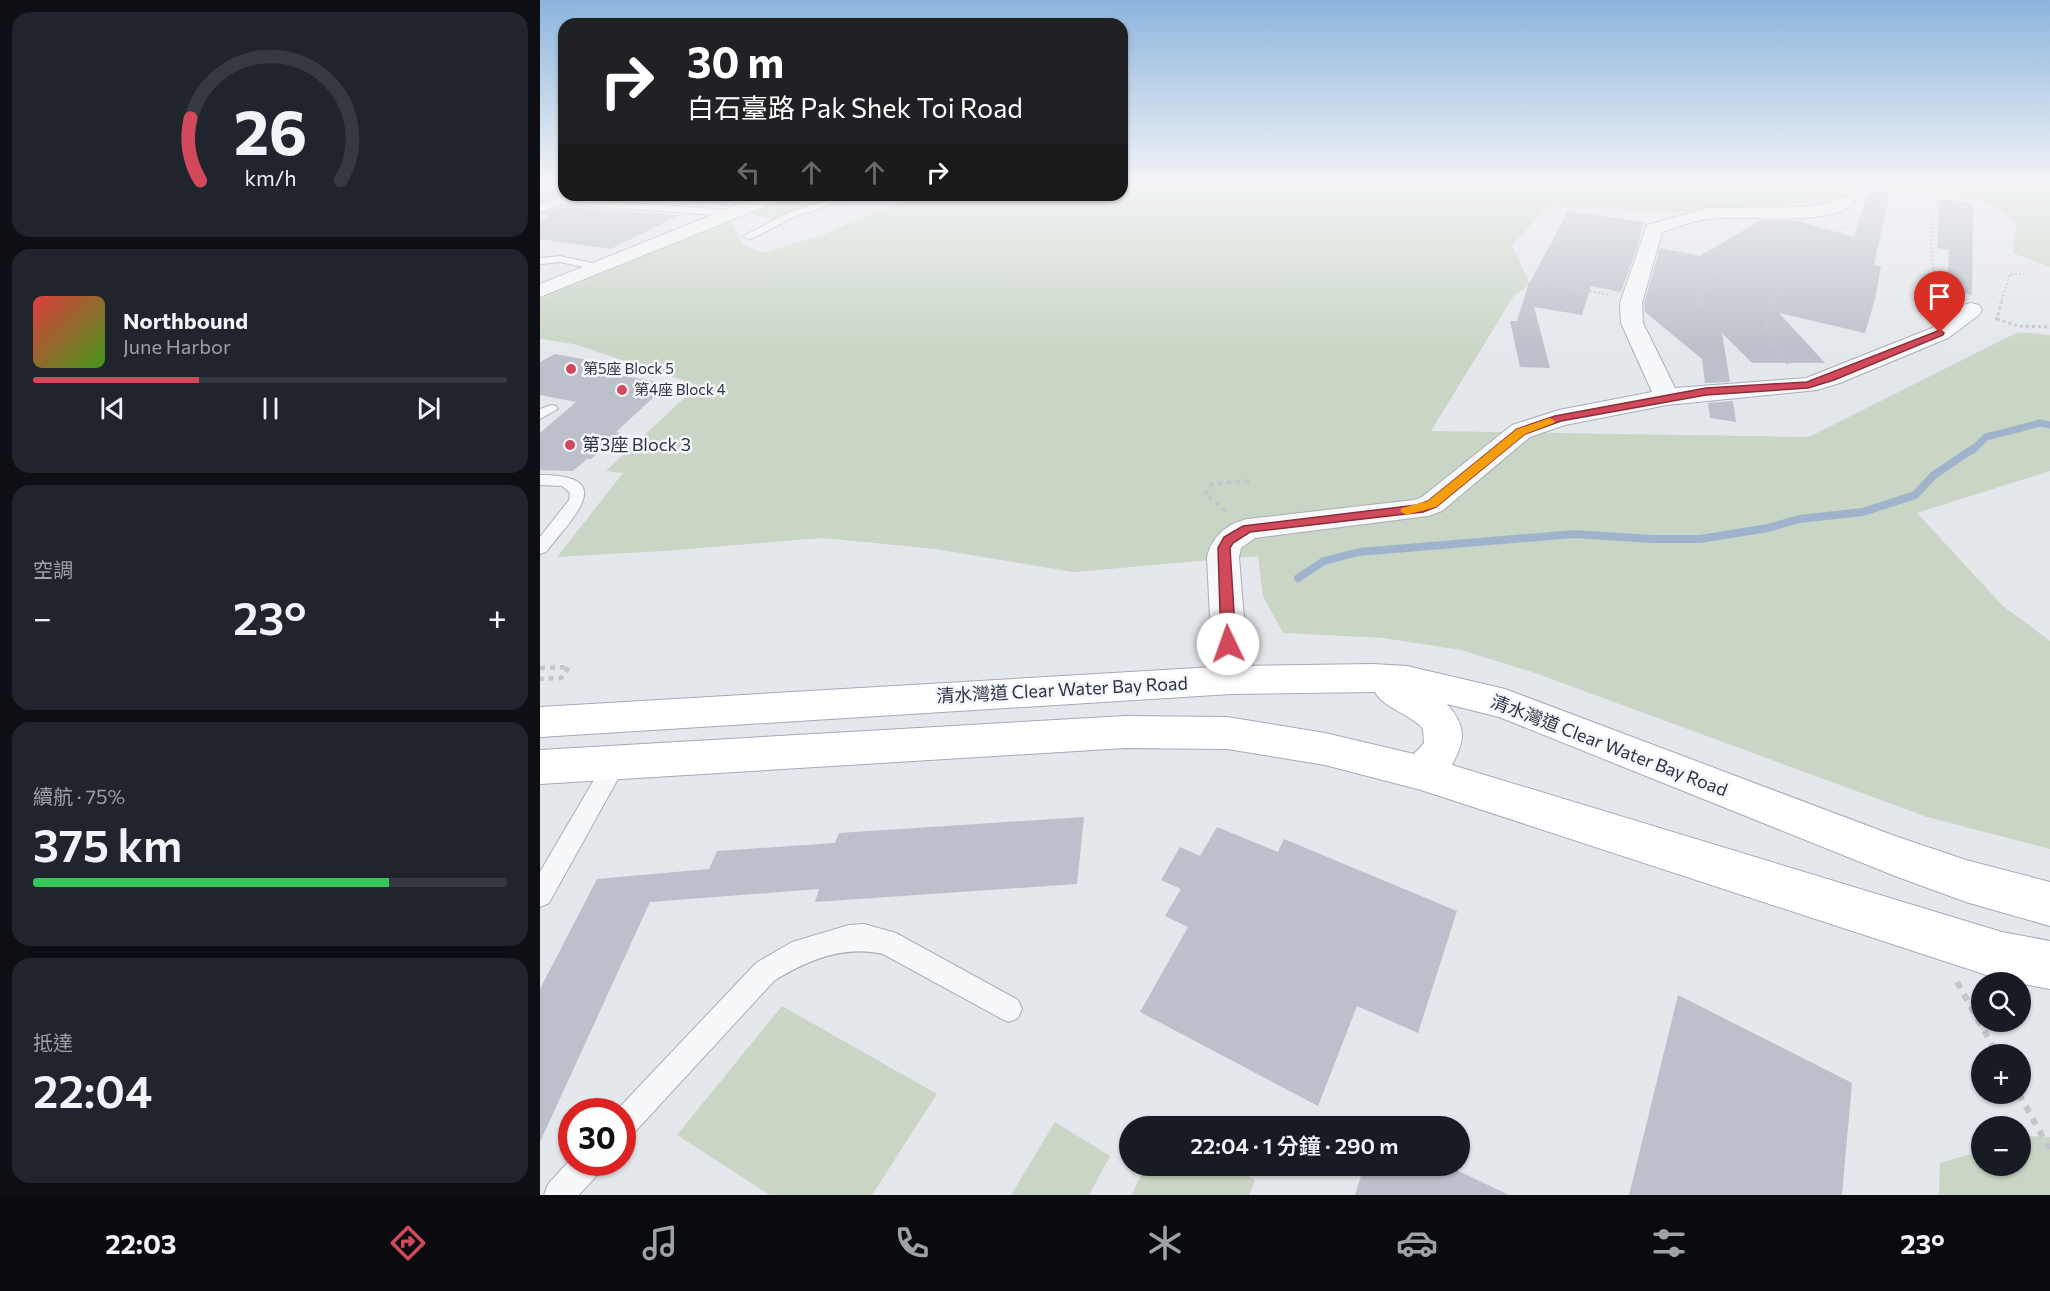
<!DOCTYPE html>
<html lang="zh-TW">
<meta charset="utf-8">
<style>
:root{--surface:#171b24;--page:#20242c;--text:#f1f3f6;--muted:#9ea1a6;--line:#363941;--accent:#d1495b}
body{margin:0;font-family:Commissioner,"Noto Sans TC",sans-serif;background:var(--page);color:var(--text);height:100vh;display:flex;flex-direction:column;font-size:22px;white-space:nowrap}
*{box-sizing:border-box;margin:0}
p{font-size:20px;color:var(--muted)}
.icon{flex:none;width:33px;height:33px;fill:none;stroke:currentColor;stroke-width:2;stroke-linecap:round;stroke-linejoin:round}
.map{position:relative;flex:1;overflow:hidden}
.side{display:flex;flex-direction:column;gap:12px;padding:12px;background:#0d0f14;width:540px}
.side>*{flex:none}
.guide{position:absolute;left:18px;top:18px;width:570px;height:183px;border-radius:18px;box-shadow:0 2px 4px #0004;background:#202124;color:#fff;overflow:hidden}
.buttons{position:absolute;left:1431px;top:972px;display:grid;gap:12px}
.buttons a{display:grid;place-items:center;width:60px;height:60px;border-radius:50%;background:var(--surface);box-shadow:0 2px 4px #0004;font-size:30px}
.speed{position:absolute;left:18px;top:1098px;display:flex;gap:12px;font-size:30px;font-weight:700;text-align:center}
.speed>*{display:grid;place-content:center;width:78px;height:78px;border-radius:50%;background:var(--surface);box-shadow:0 2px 4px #0004;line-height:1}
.speed .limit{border:9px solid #d22;background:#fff;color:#111}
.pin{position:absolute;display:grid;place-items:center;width:51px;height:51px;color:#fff;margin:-62px -26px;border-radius:50% 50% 50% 0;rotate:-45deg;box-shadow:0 0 6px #0007}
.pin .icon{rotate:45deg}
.me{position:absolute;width:66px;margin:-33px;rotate:357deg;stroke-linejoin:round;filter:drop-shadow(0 0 4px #0008)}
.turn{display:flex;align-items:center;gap:21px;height:126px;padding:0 30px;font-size:27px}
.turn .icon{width:78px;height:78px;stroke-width:2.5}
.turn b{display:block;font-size:42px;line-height:51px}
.lanes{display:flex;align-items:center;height:57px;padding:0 30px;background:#0003;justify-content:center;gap:30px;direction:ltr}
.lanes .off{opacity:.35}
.big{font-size:45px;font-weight:600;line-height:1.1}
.side .tile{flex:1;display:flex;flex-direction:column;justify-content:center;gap:9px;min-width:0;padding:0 21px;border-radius:18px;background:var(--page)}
.side .dial{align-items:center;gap:0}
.dial svg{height:156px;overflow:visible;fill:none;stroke:var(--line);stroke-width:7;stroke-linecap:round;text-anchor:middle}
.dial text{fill:var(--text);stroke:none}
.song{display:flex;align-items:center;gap:18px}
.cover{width:72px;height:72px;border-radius:9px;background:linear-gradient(135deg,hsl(0 70% 55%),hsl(100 70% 35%))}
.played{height:6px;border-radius:3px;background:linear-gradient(90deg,var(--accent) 35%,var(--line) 35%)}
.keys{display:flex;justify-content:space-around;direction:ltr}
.heat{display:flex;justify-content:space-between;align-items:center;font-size:33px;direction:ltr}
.charge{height:9px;border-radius:4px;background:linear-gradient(90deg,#34c759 75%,var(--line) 0)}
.trip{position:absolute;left:579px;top:1116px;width:351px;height:60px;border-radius:30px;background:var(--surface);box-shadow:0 2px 4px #0004;font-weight:600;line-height:60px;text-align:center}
.menu{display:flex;height:96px;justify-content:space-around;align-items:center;background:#090b0e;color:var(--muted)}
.menu .icon{width:42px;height:42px}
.menu .current{color:var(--accent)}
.menu b{font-size:27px;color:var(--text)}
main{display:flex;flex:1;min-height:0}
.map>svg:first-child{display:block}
.green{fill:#c9d6c5}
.water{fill:#9fb4cc}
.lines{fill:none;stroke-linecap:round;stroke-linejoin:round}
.stream-far1{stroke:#9fb4cc;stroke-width:7}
.stream{stroke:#9fb4cc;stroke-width:8}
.building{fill:#bbc0ca}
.lane-casing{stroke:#a9aeb7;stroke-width:2}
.street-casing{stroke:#a9aeb7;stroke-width:2}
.primary-casing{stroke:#a3abb8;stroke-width:2}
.path-far4{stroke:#c2c5cb;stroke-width:2;stroke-dasharray:2 2;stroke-linecap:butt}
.path-far3{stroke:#c2c5cb;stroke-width:3;stroke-dasharray:3 3;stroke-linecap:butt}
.path-far2{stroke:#c2c5cb;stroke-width:4;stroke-dasharray:4.5 4.5;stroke-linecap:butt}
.path-far1{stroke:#c2c5cb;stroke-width:4.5;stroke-dasharray:5 5;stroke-linecap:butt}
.path{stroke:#c2c5cb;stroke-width:6;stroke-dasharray:7 7;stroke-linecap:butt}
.lane{fill:#f7f8fa;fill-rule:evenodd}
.street{fill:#f7f8fa;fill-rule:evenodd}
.primary{fill:#fff;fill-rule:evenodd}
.route{fill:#d1495b;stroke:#882f3b;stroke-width:1.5}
.slow{fill:#f59e0b}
.poi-dot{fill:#d1495b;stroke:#f4f6f9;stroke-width:2}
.labels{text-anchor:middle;stroke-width:5;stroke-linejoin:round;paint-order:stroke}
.far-poi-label{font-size:15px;fill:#2b3445;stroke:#f4f6f9;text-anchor:start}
.poi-label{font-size:18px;fill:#2b3445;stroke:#f4f6f9;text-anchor:start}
.street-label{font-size:18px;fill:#2b3445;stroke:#f4f6f9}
</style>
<main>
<section class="side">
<div class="tile dial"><svg viewBox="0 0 100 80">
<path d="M14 69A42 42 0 1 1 86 69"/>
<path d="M14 69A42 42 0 0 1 9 37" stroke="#d1495b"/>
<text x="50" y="56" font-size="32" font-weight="700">26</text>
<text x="50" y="72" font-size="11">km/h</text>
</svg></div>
<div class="tile">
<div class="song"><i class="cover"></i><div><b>Northbound</b><p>June Harbor</p></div></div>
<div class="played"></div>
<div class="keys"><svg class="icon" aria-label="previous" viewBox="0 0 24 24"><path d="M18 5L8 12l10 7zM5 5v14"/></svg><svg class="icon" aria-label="pause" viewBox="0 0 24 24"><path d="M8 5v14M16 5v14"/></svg><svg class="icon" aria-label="next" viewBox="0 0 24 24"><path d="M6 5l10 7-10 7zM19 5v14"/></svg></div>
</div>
<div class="tile"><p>空調</p>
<div class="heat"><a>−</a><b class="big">23°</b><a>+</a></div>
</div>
<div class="tile"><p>續航 · 75%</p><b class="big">375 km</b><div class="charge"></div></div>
<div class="tile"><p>抵達</p><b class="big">22:04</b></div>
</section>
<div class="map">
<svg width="1510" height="1195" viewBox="0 0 1510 1195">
<rect width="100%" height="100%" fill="#e4e7ec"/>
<!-- green -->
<path class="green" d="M 582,182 L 1510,182 L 1510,267 L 1473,253 L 1477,222 L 1446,202 L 1320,182 L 1310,195 L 1232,207 L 1132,212 L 1008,206 L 972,245 L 990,284 L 973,297 L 891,431 L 1269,437 L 1478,332 L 1510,335 L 1510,471 L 1377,513 L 1463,606 L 1510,641 L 1510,849 L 1387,817 L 995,673 L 921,650 L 843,638 L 743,633 L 723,596 L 718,556 L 534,572 L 396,549 L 283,538 L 124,551 L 17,557 L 83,473 L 66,471 L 158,385 L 34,344 L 0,339 L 0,299 L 192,220 L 202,244 L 223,253 L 282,235 L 376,195 L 582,195 Z
M 253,195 L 299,195 L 303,196 L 233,220 L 209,213 Z
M 242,1006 L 397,1094 L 332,1195 L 230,1195 L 137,1135 Z
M 515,1122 L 570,1156 L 549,1195 L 471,1195 Z
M 1488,1136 L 1510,1137 L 1510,1195 L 1399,1195 L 1400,1163 L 1441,1151 L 1442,1166 L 1480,1166 L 1481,1139 Z
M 606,1166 L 691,1166 L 715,1180 L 709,1195 L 591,1195 Z"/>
<!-- water -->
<path class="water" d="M 150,195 L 193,195 L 204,197 C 185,205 163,203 143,202 Z"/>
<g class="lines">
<!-- stream-far1 -->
<path class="stream-far1" d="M 1433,450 L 1446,437 L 1500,423 L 1510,425"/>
<!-- stream -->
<path class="stream" d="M 758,578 L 784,561 L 819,552 L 1035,534 L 1111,539 L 1160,539 L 1228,528 L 1259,519 L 1323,512 L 1375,495 L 1394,475 L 1434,448"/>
</g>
<!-- building -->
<path class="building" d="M 1331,182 L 1352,182 L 1334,265 L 1341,266 L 1335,299 L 1325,333 L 1239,313 L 1285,363 L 1212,363 L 1182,333 L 1190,382 L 1165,383 L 1162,359 L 1105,312 L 1104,303 L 1120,248 L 1160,256 L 1221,220 L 1254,220 L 1314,237 Z
M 24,186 L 24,193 L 0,204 L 0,192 Z
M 41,195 L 109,195 L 110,198 L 100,201 L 40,197 Z
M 1400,198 L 1433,204 L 1432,295 L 1407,289 L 1409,250 L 1397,248 Z
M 21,206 L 139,215 L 71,249 L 0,239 L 0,221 L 11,215 L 0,214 Z
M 1028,211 L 1104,222 L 1098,245 L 1081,292 L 1051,286 L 1042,315 L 994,307 L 1010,368 L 980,367 L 970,321 L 977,321 L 988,286 Z
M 15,354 L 71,364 L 58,371 L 128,384 L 76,432 L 80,433 L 51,459 L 47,459 L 33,471 L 0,470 L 0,433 L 36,402 L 0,395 L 0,362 Z
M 1193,401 L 1196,422 L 1170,418 L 1168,403 Z
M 544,817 L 537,884 L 275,902 L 279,889 L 110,902 L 0,1142 L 0,989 L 57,879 L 169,869 L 177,851 L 295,843 L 299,833 Z
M 677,827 L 738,852 L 744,839 L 917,911 L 878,1033 L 817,1006 L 778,1106 L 600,1012 L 648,927 L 625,916 L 641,889 L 621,880 L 640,847 L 660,856 Z
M 1138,995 L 1312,1083 L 1302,1195 L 1089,1195 Z
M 824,1166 L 908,1166 L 969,1195 L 815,1195 Z"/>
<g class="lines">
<defs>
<path id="lane" d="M 26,195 L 39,195 L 33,199 L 190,210 L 195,213 L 190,216 L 21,204 L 0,212 L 0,206 Z
M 304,195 L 319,195 L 254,217 L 211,239 L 202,237 L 248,213 Z
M 20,256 L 61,265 L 62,267 L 57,270 L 20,262 L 0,264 L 0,258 Z
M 11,405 L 16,406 L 18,409 L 0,419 L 0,409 Z
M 0,475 C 80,475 32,518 6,552 L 0,554 L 0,537 L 29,500 L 30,493 L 22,486 L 0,485 Z
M 76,753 L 84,756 L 87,762 L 84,768 L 9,903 L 0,907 L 0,872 L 68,756 Z
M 324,924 L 356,933 L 478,1000 L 482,1009 L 478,1018 L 469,1022 L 460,1018 L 343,954 C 304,945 267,960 234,981 L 92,1135 L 82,1139 L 82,1112 L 75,1112 L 216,963 L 252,942 L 309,925 Z
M 32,1158 L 32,1162 L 63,1162 L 59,1173 L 39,1195 L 4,1195 L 8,1184 Z"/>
<path id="street" d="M 222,195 L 246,195 L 243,199 L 0,297 L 0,284 Z
M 1305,197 L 1311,198 L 1314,202 C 1295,228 1199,214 1167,219 C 1152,221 1137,227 1122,232 L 1102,303 L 1103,323 L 1135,388 L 1266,378 L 1392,328 L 1423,305 L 1431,303 L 1439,305 L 1442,310 L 1439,315 L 1408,338 L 1300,383 L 1277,390 L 1127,405 L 1025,425 L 990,437 L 902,511 L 888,516 L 715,538 L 701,548 L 699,557 L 709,680 L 704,690 L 691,694 L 678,690 L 673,680 L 667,557 C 672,536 687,524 707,519 L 874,500 L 882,497 L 972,425 L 1019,410 L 1112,392 L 1081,323 L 1080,303 L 1107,225 L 1168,208 L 1261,207 L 1289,203 Z"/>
<path id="primary" d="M 832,664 L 867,666 L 965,689 L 1355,836 L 1426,860 L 1510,882 L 1510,926 L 1426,902 L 1355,876 L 959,717 L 907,704 C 927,727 925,740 912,765 L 1462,932 L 1510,941 L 1510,989 L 1462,980 L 881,790 L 785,765 L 687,749 L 585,748 L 0,784 L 0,750 L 585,716 L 687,717 L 785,733 L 874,754 L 884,743 L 883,729 C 871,714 843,708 835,692 L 832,692 L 691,694 L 0,737 L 0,707 L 691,666 Z"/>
</defs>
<!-- lane casing -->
<use href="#lane" class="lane-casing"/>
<!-- street casing -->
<use href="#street" class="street-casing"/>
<!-- primary casing -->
<use href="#primary" class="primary-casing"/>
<!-- path-far4 -->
<path class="path-far4" d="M 1394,203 L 1391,248 L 1395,282 L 1406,299
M 1300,228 L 1311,230
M 1007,282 L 1069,295
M 1159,300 L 1164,289 L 1180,268
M 1235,300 L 1243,286
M 1462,300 L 1470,274 L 1486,274"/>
<!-- path-far3 -->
<path class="path-far3" d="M 1235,298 C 1220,328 1229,340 1248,364
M 1455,318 L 1457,319 L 1462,298
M 1457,319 L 1478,326 L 1510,327
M 1117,320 L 1151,318 L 1160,298"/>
<!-- path-far2 -->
<path class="path-far2" d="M 686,511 L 665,494 L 672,484 L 710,481"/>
<!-- path-far1 -->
<path class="path-far1" d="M 0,668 L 29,667 L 21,678 L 0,679"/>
<!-- path -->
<path class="path" d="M 1417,982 L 1457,1054
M 1479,1094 L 1510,1150"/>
<!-- lane -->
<use href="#lane" class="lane"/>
<!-- street -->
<use href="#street" class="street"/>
<!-- primary -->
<use href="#primary" class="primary"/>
</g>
<!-- sky -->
<linearGradient id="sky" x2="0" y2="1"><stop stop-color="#8bb4dd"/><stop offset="0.52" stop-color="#f3f4f6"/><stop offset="1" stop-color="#f3f4f6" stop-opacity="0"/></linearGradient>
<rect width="1510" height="349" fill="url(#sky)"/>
<!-- route -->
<path class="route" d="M 1400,330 L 1404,333 L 1403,335 L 1294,380 L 1268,388 L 1166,395 L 1021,421 L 985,434 L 896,507 L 883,512 L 710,532 L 693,543 L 690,548 L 696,644 L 688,650 L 681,644 L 678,548 L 684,537 L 703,526 L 877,505 L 888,501 L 977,429 L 1015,416 L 1166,388 L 1267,382 Z"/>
<!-- slow -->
<path class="slow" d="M 1010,418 L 1015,421 L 1014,423 L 985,434 L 896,507 L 866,515 L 860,511 L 862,508 L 888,501 L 977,429 Z"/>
<!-- markers -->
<g class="poi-dot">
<circle cx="31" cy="369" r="6"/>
<circle cx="82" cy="390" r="6"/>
<circle cx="30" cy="445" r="6"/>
</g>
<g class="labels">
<!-- far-poi labels -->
<g class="far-poi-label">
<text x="43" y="374">第5座 Block 5</text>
<text x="94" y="395">第4座 Block 4</text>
</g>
<!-- poi labels -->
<g class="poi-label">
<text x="42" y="451">第3座 Block 3</text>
</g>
<!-- street labels -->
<g class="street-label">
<text transform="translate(522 690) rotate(-3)" y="6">清水灣道 Clear Water Bay Road</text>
<text transform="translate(1069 746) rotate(21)" y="6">清水灣道 Clear Water Bay Road</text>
</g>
</g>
</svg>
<div class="buttons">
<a><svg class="icon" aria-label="search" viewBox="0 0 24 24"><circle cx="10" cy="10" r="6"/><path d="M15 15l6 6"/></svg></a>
<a>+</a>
<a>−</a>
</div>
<div class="speed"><div class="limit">30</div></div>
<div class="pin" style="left:1400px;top:333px;background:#d93025"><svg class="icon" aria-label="arrive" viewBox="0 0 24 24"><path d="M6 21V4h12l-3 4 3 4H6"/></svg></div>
<svg class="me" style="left:688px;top:644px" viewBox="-20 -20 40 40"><circle r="19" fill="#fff"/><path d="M0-13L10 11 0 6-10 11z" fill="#d1495b"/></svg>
<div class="trip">22:04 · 1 分鐘 · 290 m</div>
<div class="guide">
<div class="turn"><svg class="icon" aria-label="right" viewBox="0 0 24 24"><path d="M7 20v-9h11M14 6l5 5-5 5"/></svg><div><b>30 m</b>白石臺路 Pak Shek Toi Road</div></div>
<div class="lanes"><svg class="icon off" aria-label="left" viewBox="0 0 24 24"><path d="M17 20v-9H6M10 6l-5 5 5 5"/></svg><svg class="icon off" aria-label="ahead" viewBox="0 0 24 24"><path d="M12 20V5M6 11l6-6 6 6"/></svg><svg class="icon off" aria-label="ahead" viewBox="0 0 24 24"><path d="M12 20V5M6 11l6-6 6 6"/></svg><svg class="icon" aria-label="right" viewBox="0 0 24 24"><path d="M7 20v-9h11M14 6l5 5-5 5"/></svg></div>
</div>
</div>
</main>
<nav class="menu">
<b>22:03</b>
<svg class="icon current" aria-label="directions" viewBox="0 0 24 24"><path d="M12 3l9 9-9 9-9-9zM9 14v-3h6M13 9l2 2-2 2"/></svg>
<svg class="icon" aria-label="music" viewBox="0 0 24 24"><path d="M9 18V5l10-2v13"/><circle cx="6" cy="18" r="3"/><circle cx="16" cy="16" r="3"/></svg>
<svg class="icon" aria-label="phone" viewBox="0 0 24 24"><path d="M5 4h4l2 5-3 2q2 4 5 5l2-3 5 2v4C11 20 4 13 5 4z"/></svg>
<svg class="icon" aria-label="climate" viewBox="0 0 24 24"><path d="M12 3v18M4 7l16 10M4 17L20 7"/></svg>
<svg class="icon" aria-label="car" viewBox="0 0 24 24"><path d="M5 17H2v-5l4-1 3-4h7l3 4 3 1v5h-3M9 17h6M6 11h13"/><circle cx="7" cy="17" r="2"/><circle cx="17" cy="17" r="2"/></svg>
<svg class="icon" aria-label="filters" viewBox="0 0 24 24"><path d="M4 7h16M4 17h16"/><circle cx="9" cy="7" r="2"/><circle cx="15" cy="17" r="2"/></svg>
<b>23°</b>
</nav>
